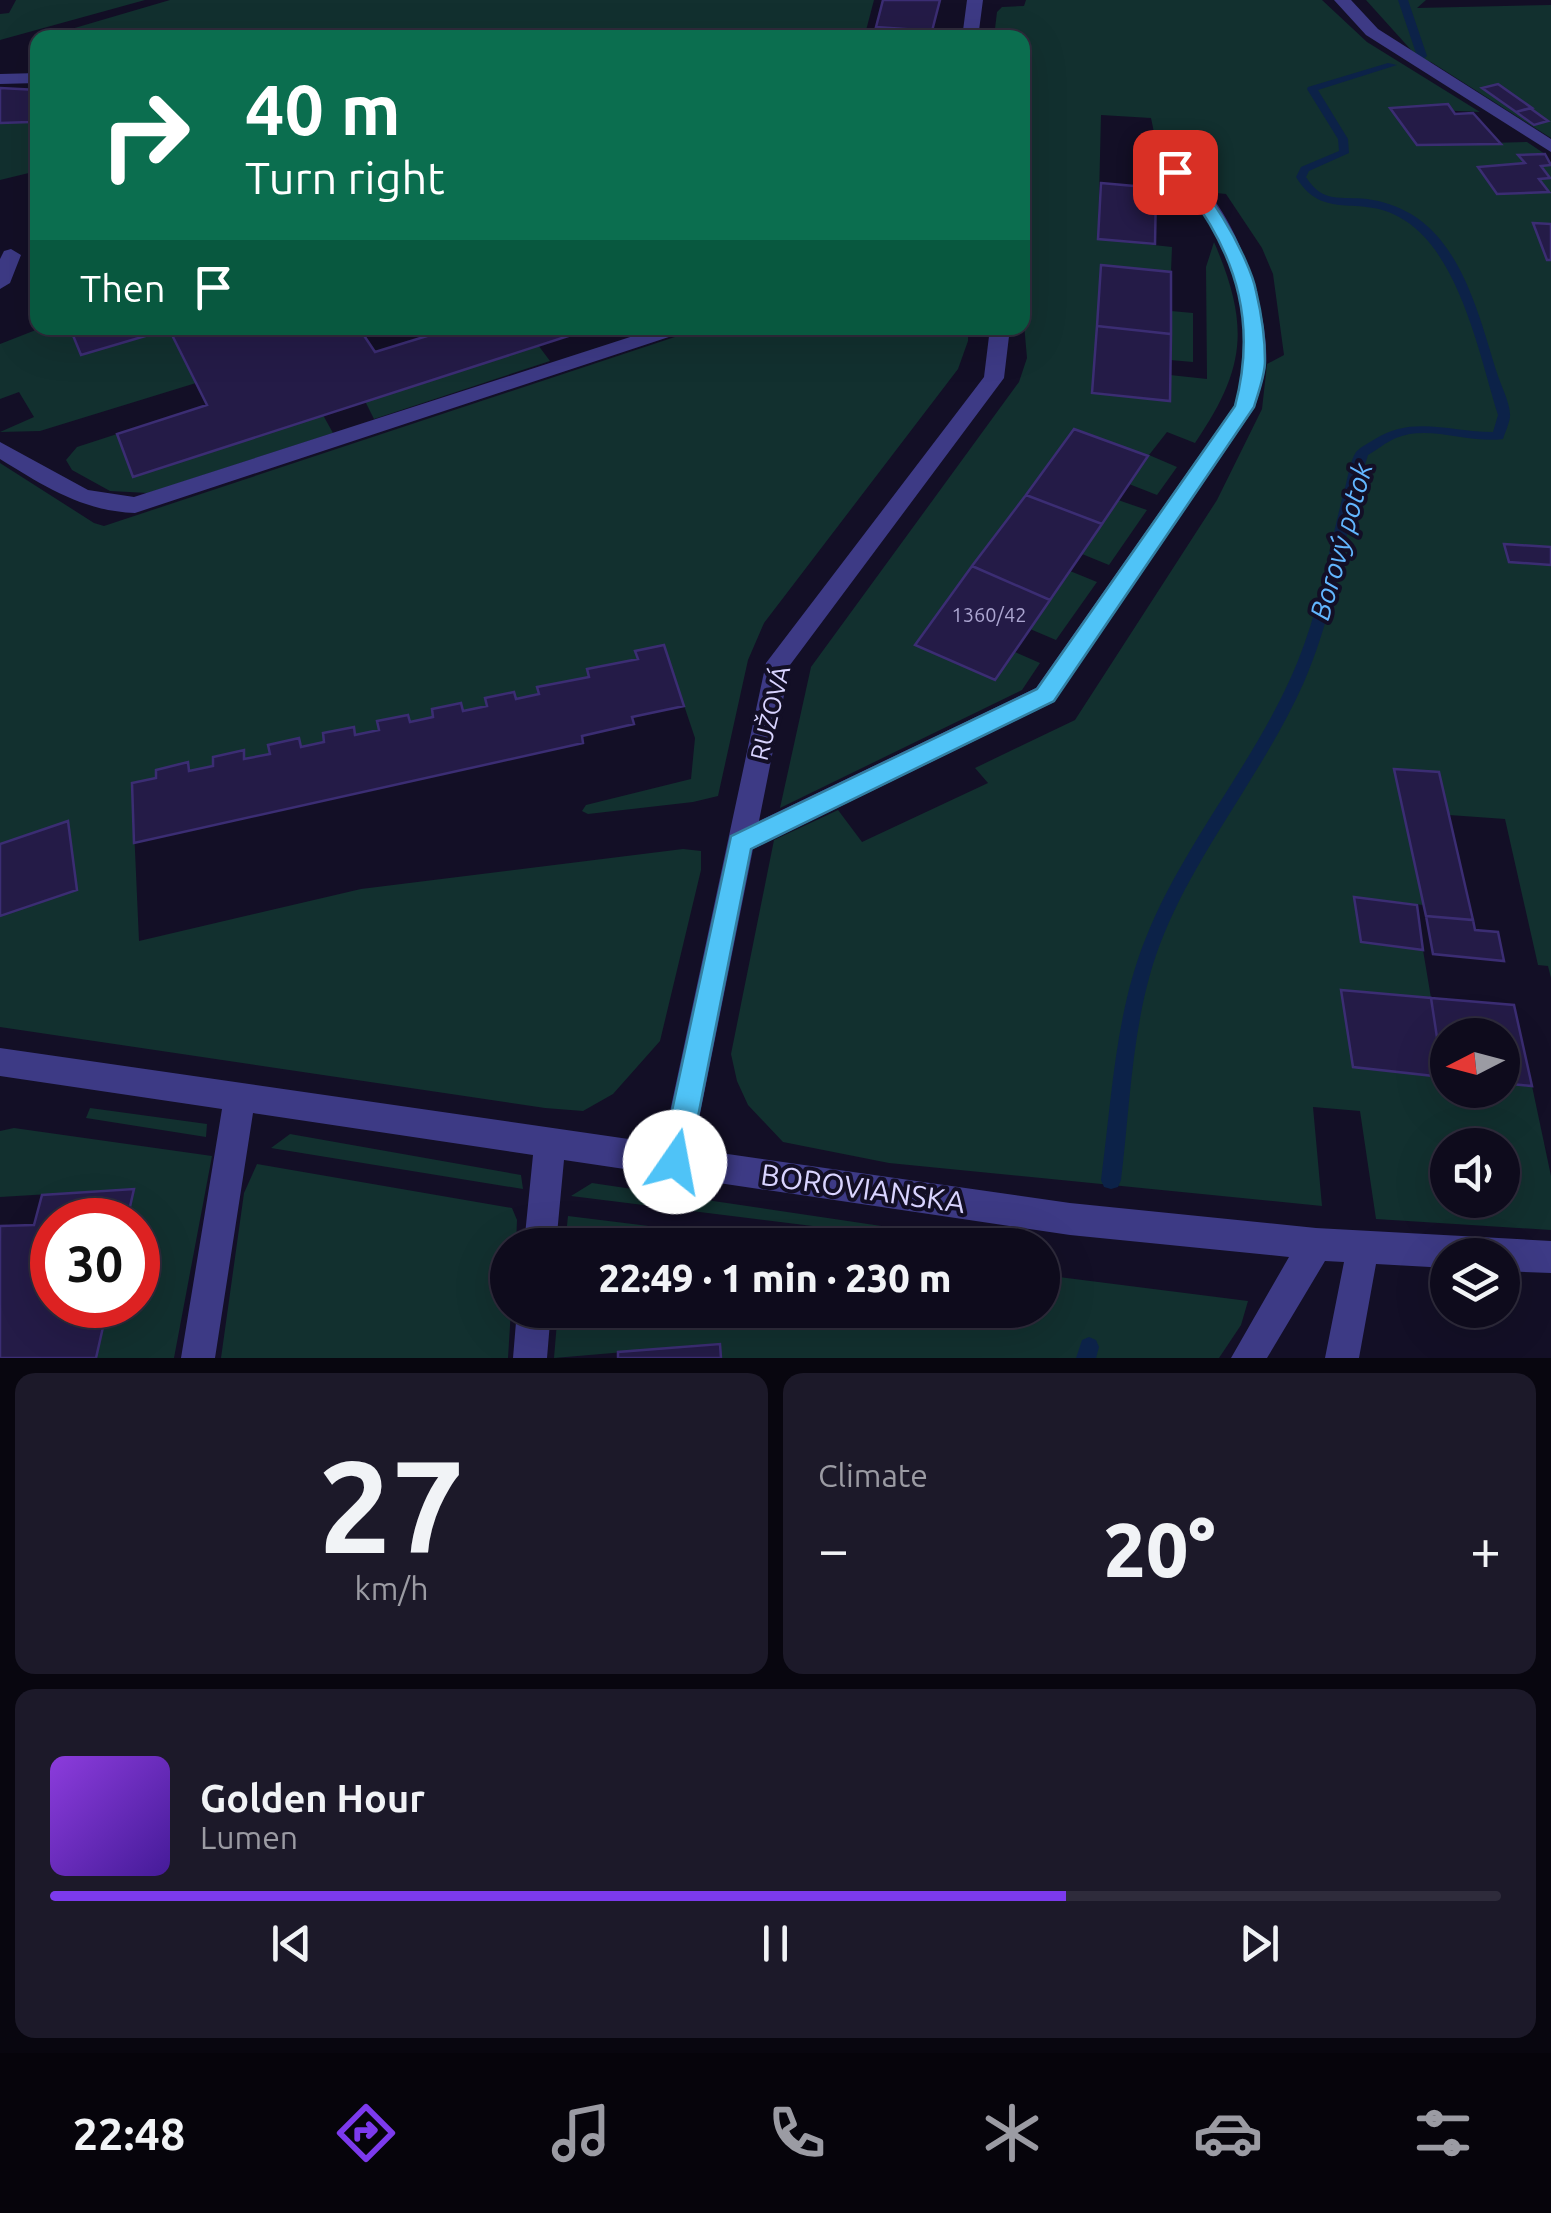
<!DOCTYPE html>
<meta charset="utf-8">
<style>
:root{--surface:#0e0b1c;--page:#1c1929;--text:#f1f3f6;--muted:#9b9ba3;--line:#2e2b3b;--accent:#7c3aed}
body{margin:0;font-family:Ubuntu,sans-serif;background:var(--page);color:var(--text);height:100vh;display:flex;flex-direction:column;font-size:38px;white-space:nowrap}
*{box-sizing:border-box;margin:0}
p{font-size:32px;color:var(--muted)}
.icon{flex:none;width:55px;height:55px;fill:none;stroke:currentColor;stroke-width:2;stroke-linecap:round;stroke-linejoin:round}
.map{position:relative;height:1358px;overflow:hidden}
.sheet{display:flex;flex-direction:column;gap:15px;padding:15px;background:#08060f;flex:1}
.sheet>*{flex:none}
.hud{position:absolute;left:30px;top:30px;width:1000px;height:305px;border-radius:20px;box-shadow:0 10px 40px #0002,0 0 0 2px var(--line);background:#0b6e4f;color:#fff;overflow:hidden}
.needle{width:65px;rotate:264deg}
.buttons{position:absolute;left:1430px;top:1018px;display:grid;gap:20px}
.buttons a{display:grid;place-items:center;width:90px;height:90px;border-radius:50%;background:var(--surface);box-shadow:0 10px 40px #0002,0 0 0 2px var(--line);font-size:50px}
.speed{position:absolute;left:30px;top:1198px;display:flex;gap:20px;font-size:50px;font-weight:700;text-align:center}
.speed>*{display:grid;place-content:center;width:130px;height:130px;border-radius:50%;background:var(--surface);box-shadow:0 10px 40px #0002,0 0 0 2px var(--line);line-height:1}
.speed .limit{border:15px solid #d22;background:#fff;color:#111}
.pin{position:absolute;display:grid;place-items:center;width:85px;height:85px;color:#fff;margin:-42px;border-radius:20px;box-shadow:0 5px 15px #0006}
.me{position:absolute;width:110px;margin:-55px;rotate:12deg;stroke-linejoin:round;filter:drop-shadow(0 0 8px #0008)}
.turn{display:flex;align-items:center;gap:35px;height:210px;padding:0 50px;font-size:45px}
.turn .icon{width:130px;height:130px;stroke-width:2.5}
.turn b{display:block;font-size:70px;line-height:85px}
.then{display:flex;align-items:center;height:95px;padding:0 50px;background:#0003;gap:20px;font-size:38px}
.big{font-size:75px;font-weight:800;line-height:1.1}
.sheet .card{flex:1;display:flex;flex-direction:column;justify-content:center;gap:15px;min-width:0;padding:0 35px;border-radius:20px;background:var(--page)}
.sheet .dial{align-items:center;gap:0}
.dial b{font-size:130px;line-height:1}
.song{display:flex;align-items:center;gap:30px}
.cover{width:120px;height:120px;border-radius:15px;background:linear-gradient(135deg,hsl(270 70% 55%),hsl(260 70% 35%))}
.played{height:10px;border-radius:5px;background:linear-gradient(90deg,var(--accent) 70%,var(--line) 70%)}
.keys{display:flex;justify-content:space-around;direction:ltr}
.heat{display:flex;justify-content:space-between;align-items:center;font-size:55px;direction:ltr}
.sheet .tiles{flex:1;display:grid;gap:15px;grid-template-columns:1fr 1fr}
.card:last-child{grid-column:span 2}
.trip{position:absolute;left:490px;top:1228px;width:570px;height:100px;border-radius:50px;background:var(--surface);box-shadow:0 10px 40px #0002,0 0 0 2px var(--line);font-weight:800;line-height:100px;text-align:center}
.dock{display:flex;height:160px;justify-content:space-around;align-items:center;background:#06040b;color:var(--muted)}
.dock .icon{width:70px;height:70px}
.dock .current{color:var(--accent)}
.dock b{font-size:45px;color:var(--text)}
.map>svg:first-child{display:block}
.green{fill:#12302f;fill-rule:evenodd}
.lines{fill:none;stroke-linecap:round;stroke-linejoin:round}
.stream{fill:#0c2248;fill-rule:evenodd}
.building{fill:#241b47;stroke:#3b2d73;stroke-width:2.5}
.minor{fill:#3d3a85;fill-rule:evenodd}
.route{fill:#4fc3f7;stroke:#337fa1;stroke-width:2.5}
.labels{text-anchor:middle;stroke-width:8;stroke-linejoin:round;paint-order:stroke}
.number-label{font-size:20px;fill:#aca6d1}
.street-label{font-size:25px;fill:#d9d4ff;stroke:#130f26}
.water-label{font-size:28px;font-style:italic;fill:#62b6ff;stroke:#130f26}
.near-street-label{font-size:30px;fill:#d9d4ff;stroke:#130f26}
</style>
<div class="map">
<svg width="1551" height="1358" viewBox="0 0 1551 1358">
<rect width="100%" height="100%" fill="#130f26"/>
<!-- green -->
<path class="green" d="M 16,0 L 145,0 L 0,40 L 0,14 L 9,13 Z
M 170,0 L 874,0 L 864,38 L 44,37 Z
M 1026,0 L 1322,0 L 1367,42 L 1480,112 L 1390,108 L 1417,145 L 1527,142 L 1545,154 L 1519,155 L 1525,163 L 1480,167 L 1498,194 L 1548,192 L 1539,179 L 1549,178 L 1541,166 L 1551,165 L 1551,978 L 1548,966 L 1538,965 L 1505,819 L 1449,815 L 1439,772 L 1395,769 L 1423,905 L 1355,897 L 1360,942 L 1423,950 L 1431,998 L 1341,991 L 1353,1067 L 1447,1077 L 1448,1090 L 1502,1090 L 1503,1083 L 1532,1086 L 1551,1176 L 1551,1230 L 1376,1219 L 1360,1111 L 1313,1107 L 1322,1206 L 889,1163 L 783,1142 L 748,1105 L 737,1081 L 731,1054 L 774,840 L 838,810 L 862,842 L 988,783 L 975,768 L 1075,720 L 1217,500 L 1262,409 L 1267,364 L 1284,355 L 1273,274 L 1262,248 L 1226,194 L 1216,193 L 1187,162 L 1159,156 L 1151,118 L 1101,115 L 1098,239 L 1172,247 L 1171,272 L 1101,266 L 1092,392 L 1170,401 L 1170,375 L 1207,379 L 1206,267 L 1214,242 C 1250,326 1246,368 1195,443 L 1167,432 L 1149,455 L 1177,467 L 1157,495 L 1129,484 L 1147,456 L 1074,429 L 916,644 L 995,680 L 1015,652 L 1040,663 L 1022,690 L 780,808 L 811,667 L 1019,382 L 1027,358 L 1022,301 L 1022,38 L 994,37 L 997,12 L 1002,7 L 1024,6 ZM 1448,1145 L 1502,1145 L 1502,1200 L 1448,1200 Z
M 1366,0 L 1437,0 L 1426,0 L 1417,8 L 1551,5 L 1551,138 L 1431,62 L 1421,61 Z
M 37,122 L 37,171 L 0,180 L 0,123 Z
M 1171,311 L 1193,313 L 1193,362 L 1170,360 Z
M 41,328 L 70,328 L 82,355 L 169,329 L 196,383 L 40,431 L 0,432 L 34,417 L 19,392 L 0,399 L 0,344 Z
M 702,328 L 968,328 L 968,341 L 958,369 L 764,623 L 748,660 L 718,796 L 693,802 L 588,814 L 582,811 L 586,805 L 691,779 L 695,738 L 664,646 L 636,652 L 638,659 L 587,669 L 589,677 L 538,687 L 539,694 L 516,699 L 513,692 L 485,698 L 487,706 L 463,711 L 460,703 L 432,709 L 433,717 L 410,722 L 407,715 L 378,721 L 379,730 L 355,735 L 353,727 L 324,733 L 324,742 L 301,747 L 299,738 L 269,745 L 270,754 L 244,759 L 243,750 L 213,757 L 213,766 L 189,771 L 187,763 L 157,770 L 156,778 L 132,783 L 139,941 L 361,889 L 683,849 L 701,851 L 701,870 L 660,1041 L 613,1094 L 583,1111 L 545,1108 L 0,1027 L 0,916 L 77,890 L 68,821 L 0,844 L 0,463 L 94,523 L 104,526 Z
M 538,345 L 550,361 L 374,419 L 365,401 Z
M 323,415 L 333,433 L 148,493 L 110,491 L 72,470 L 66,460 L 77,447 L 117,434 L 133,476 Z
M 1118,500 L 1147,510 L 1109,565 L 1082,554 Z
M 1070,571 L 1097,582 L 1056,640 L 1030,629 Z
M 90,1108 L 207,1124 L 206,1137 L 86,1118 Z
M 14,1128 L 212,1156 L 174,1358 L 96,1358 L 108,1305 L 138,1305 L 138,1220 L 127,1220 L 133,1189 L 0,1197 L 0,1131 Z
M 290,1134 L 521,1175 L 523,1189 L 271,1148 Z
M 257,1164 L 512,1208 L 517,1220 L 516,1245 L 508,1245 L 508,1310 L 511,1310 L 508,1358 L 221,1358 L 244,1193 Z
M 592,1183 L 1009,1245 L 966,1245 L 571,1196 Z
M 568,1216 L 803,1245 L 565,1245 Z
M 1043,1275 L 1248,1301 L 1241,1325 L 1219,1358 L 721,1358 L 719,1344 L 554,1358 L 558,1310 L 1042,1310 Z"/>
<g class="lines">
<!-- stream -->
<path class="stream" d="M 1398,0 L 1408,0 L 1427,56 L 1425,58 L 1417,56 Z
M 1388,63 L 1397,65 L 1318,90 L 1348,139 L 1349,153 L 1309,171 L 1306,177 C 1323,204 1340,196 1367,199 C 1382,201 1397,206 1411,214 C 1463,245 1480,319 1497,373 C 1501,386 1511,404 1510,417 C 1509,424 1505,433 1503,439 C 1468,444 1429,424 1396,438 C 1386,442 1377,450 1368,455 C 1344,530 1336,609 1304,682 C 1265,770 1201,845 1164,934 C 1132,1011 1131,1098 1121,1180 L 1118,1187 L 1111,1189 L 1104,1187 L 1101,1180 C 1112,1098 1115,1012 1147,935 C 1189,832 1268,748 1305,642 C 1323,592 1331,539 1345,488 C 1348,477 1350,461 1356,452 C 1360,447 1369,443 1375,439 C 1412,415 1452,432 1493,432 L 1498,415 C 1479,354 1459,249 1399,217 C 1359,194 1323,222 1296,177 L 1301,167 L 1339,151 L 1338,139 L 1307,89 L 1308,87 Z
M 1089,1337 L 1096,1340 L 1099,1347 L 1096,1358 L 1076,1358 L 1082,1340 Z"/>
</g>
<!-- building -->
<path class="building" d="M 883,0 L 940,0 L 932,31 L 876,27 Z
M 876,27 L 932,31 L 931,38 L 873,38 Z
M 1498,84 L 1532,108 L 1516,112 L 1482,88 Z
M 0,88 L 38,90 L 38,106 L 30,122 L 0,123 Z
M 1448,104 L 1455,114 L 1473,113 L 1501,144 L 1417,145 L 1390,108 Z
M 1530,108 L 1548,121 L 1534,125 L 1516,112 Z
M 1545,154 L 1551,165 L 1541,166 L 1550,178 L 1539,179 L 1549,192 L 1497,194 L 1478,167 L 1525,163 L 1518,155 Z
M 1101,183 L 1156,188 L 1155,244 L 1098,239 Z
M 1533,223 L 1551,224 L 1551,260 L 1547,260 Z
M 1101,265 L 1171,272 L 1171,334 L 1097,326 Z
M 1097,326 L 1171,334 L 1170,401 L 1092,393 Z
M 70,328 L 359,328 L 375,352 L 453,328 L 593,328 L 133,477 L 117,434 L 207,405 L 169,329 L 81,355 Z
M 1074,429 L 1148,456 L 1102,524 L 1026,495 Z
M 1026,495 L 1102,524 L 1050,600 L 972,566 Z
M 1504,544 L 1551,547 L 1551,565 L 1509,562 Z
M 972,566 L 1050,600 L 995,680 L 915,645 Z
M 664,645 L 684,706 L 632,717 L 634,724 L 582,736 L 583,743 L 134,843 L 132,783 L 156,778 L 156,770 L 188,762 L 189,771 L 213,766 L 213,757 L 244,750 L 244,759 L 270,754 L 268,745 L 299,738 L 301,747 L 324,742 L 323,733 L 354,727 L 355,735 L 379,730 L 377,721 L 408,715 L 410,722 L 433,717 L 432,709 L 461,703 L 463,711 L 487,706 L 485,698 L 514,692 L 516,699 L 539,694 L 537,687 L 589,677 L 587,669 L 638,659 L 635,651 Z
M 1394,769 L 1439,772 L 1473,920 L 1426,916 Z
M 68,821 L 77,890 L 0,916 L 0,844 Z
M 1354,897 L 1417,905 L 1423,950 L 1361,942 Z
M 1426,916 L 1473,920 L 1475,930 L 1498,932 L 1504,961 L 1433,954 Z
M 1341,990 L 1431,998 L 1443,1077 L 1353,1067 Z
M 1431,998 L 1514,1005 L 1532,1086 L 1502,1083 L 1502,1035 L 1448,1035 L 1448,1077 L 1443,1077 Z
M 134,1189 L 127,1220 L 52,1220 L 52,1305 L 108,1305 L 96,1358 L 0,1358 L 0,1226 L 34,1225 L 42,1195 Z
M 720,1344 L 721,1358 L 618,1358 L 618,1352 Z"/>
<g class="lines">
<!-- minor -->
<path class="minor" d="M 967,0 L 983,0 L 978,38 L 962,38 Z
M 1334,0 L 1351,0 L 1378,29 L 1551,139 L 1551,152 L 1366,35 Z
M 38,73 L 38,83 L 0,84 L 0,74 Z
M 1175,167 C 1229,185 1270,310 1266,362 C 1265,377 1259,392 1255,407 L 1054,702 L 753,849 L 693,1149 L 1070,1203 L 1316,1228 L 1551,1241 L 1551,1273 L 1502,1271 L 1502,1255 L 1448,1255 L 1448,1268 L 1376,1264 L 1359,1358 L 1325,1358 L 1344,1262 L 1325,1261 L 1267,1358 L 1231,1358 L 1289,1257 L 1070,1235 L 564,1160 L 556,1245 L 524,1245 L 533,1155 L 253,1113 L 215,1358 L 181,1358 L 222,1109 L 0,1076 L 0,1048 L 663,1144 L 766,663 L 984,377 L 990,328 L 1010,328 L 1004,378 L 790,665 L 759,821 L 1036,688 L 1234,406 C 1254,338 1244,272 1202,213 C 1192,198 1178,186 1166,172 Z
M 11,249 L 21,255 L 10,283 L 0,289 L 0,259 L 4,251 Z
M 658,328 L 687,328 L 684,332 L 135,513 C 82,511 44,486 0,459 L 0,442 L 88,490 L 134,497 Z
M 517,1310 L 551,1310 L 547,1358 L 513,1358 Z"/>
</g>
<!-- route -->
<path class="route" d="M 1169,169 C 1201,164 1251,262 1256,291 C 1261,312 1265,339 1265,361 C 1265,376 1258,393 1254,407 L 1054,701 L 751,849 L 689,1162 L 685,1172 L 675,1176 L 665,1172 L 661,1162 L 731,836 L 1037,689 L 1235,406 C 1256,327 1239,260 1189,193 C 1183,185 1174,180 1167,172 Z"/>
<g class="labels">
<!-- number labels -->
<g class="number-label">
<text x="989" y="622">1360/42</text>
</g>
<!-- street labels -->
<g class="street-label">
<text transform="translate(770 713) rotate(-76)" y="9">RUŽOVÁ</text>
</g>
<!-- water labels -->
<g class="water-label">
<text transform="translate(1341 541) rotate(-74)" y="10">Borový potok</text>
</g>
<!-- near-street labels -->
<g class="near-street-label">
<text transform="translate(863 1189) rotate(8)" y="10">BOROVIANSKA</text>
</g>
</g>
</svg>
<div class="buttons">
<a><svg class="needle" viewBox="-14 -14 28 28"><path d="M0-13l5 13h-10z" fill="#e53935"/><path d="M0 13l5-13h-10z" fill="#9b9ba3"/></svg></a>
<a><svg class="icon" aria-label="sound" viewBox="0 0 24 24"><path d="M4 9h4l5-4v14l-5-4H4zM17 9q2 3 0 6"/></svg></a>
<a><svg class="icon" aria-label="layers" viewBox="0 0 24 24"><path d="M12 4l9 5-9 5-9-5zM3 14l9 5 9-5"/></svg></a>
</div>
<div class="speed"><div class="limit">30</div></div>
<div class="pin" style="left:1175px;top:172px;background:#d93025"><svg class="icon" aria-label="arrive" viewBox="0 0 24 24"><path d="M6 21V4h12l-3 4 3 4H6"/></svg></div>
<svg class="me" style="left:675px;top:1162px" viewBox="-20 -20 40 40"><circle r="19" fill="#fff"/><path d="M0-13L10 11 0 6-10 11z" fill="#4fc3f7"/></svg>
<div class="trip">22:49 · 1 min · 230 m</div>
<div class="hud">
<div class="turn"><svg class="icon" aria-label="right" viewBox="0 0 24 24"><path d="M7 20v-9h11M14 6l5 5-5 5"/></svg><div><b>40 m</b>Turn right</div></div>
<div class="then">Then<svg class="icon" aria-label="arrive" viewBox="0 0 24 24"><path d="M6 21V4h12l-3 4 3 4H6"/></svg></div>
</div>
</div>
<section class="sheet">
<div class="tiles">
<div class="card dial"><b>27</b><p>km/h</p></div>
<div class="card"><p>Climate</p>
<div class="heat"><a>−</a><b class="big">20°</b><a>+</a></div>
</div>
<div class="card">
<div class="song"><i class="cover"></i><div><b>Golden Hour</b><p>Lumen</p></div></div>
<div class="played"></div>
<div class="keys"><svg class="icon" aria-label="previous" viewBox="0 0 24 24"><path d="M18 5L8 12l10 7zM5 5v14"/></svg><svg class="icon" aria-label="pause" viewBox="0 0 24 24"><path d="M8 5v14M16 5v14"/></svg><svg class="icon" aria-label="next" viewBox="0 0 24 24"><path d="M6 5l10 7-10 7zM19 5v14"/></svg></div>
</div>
</div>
</section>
<nav class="dock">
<b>22:48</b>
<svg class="icon current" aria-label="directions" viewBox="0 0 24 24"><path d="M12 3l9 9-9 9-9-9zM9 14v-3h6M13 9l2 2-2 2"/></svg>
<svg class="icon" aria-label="music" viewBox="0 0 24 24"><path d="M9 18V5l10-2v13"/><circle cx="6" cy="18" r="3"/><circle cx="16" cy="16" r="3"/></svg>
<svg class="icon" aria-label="phone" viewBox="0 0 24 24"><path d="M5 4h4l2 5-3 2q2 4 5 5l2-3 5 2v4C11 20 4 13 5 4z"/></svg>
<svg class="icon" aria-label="climate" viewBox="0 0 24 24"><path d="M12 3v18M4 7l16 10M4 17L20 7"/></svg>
<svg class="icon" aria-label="car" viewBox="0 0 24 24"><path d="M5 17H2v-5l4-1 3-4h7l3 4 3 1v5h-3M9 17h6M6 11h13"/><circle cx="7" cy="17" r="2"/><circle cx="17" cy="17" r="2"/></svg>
<svg class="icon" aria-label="filters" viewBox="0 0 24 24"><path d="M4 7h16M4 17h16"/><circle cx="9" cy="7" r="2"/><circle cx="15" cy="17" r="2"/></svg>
</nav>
